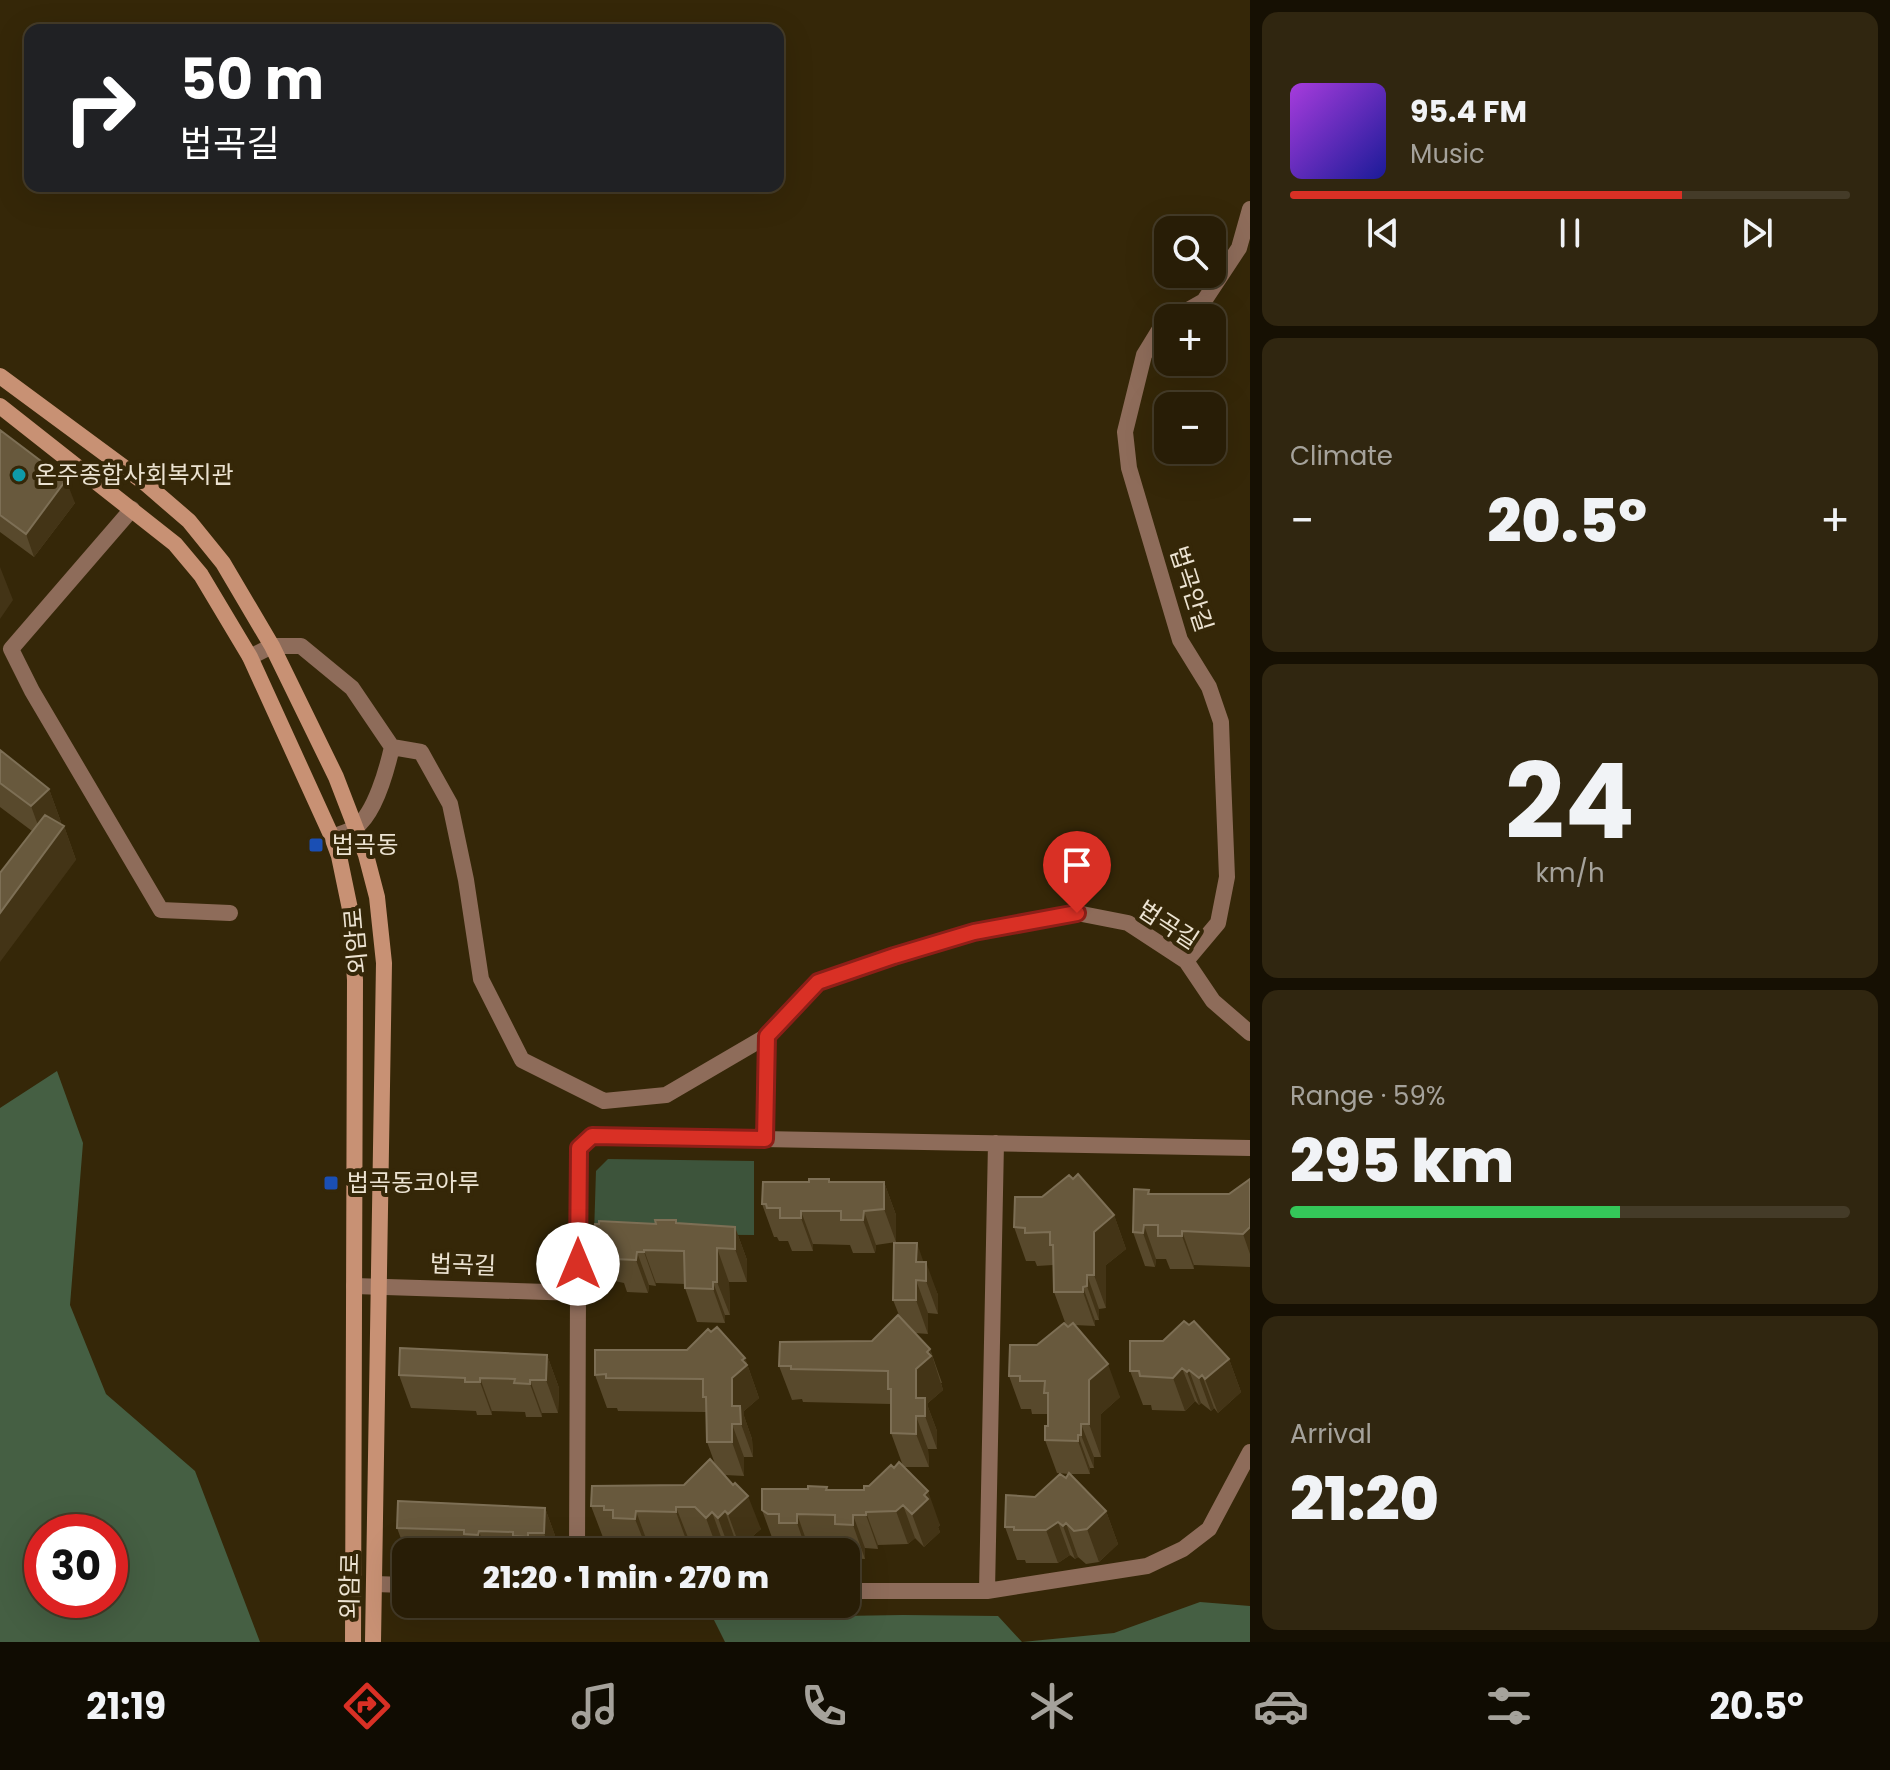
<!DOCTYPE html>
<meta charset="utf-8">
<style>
:root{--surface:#281d06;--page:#302610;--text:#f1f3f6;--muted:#a5a29b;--line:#443b28;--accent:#d93025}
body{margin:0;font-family:Poppins,"Noto Sans KR",sans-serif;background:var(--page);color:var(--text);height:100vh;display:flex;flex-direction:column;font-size:30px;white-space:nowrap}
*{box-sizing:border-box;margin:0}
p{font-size:26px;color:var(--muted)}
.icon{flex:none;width:44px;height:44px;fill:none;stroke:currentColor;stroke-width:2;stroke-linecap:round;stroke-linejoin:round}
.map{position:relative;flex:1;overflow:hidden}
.sheet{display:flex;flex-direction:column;gap:12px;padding:12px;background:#161003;width:640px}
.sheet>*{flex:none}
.top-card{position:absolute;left:24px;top:24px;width:760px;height:168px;border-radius:16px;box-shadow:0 8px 32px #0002,0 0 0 2px var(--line);background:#202124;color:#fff;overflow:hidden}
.controls{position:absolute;left:1154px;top:216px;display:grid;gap:16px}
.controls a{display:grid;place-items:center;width:72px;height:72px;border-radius:16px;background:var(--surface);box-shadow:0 8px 32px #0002,0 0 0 2px var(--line);font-size:40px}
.speed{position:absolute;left:24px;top:1514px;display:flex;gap:16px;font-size:40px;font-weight:700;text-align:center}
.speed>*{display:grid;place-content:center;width:104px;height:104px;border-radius:50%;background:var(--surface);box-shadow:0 8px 32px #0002,0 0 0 2px var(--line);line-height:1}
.speed .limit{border:12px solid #d22;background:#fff;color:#111}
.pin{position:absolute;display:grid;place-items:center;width:68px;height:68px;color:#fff;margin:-82px -34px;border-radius:50% 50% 50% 0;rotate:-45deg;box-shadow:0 0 8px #0007}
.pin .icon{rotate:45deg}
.me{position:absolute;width:88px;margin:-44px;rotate:0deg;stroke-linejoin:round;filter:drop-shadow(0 0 6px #0008)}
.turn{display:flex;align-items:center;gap:28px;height:168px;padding:0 24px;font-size:36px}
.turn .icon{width:104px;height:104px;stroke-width:2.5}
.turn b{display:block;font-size:56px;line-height:68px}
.big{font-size:60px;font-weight:800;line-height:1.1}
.sheet .widget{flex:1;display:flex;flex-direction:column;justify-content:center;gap:12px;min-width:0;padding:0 28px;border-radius:16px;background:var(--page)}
.sheet .dial{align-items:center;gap:0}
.dial b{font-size:104px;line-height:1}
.song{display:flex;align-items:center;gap:24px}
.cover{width:96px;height:96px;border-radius:12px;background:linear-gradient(135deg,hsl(280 70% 55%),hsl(240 70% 35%))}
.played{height:8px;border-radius:4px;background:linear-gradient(90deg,var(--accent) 70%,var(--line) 70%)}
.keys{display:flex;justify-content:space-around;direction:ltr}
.heat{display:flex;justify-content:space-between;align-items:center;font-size:44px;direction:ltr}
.charge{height:12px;border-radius:6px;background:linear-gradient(90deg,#34c759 59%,var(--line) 0)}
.trip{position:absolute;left:392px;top:1538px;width:468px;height:80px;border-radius:16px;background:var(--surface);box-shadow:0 8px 32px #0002,0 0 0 2px var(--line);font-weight:800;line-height:80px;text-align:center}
.menu{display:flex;height:128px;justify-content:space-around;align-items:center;background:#100c02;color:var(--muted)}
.menu .icon{width:56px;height:56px}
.menu .active{color:var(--accent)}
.menu b{font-size:36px;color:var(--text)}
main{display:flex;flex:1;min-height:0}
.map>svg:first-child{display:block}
.green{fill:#3d543b}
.forest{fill:#455f43;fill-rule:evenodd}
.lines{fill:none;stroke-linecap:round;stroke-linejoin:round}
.minor{stroke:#8e6c5a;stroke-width:16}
.secondary{stroke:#c89174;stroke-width:16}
.wall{fill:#58492c}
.shaded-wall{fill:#433416}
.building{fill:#68593d;stroke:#7d6f55;stroke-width:2}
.route-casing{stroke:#8d1f18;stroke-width:20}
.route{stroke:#d93025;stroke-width:14}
.culture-dot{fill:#0f9aa8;stroke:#352708;stroke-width:3}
.transit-dot{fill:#1a4fb4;stroke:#352708;stroke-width:3}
.labels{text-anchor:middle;stroke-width:8;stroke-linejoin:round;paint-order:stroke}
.poi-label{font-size:24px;fill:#ece3d2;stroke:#352708;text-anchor:start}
.street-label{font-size:24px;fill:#ece3d2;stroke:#352708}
</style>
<main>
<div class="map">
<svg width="1250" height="1642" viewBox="0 0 1250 1642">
<rect width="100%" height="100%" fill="#352708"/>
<!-- green -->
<path class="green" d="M 608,1159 L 754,1161 L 754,1235 L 594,1234 L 596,1171 Z"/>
<!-- forest -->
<path class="forest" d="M 57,1071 L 83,1143 L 70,1305 L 106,1394 L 195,1471 L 260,1642 L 0,1642 L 0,1108 ZM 42,1532 L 110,1532 L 110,1600 L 42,1600 Z
M 1200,1602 L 1250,1606 L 1250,1642 L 1022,1642 L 1114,1633 Z
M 903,1615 L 998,1616 L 1022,1642 L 725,1642 L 713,1618 Z"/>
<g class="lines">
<!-- minor -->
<path class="minor" d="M 1174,318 L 1204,301 L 1239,248 L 1250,209
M 1168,322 L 1163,324 L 1144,355 L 1125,432 L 1129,468 L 1180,640 L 1209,687 L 1221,722 L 1223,777 L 1227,877 L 1218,923 L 1186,961
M 132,509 L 11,649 L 32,691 L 161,910 L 230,913
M 250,657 L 272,646 L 301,646 L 352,688 L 392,747 L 421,752 L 450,804 L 466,880 L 481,979 L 522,1060 L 604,1101 L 666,1095 L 767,1036
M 332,837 C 339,834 350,832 356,827 C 375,813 387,769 392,747
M 765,1139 L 767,1036 L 818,982 L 894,956 L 974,932 L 1077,913 L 1128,923 L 1186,961 L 1213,1001 L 1250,1033
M 354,1286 L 578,1293 L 579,1148 L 592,1136 L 1250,1148
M 577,1552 L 578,1293
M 374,1584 L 406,1585
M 846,1591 L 987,1591 L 1147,1566 L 1183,1549 L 1209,1529 L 1250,1452
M 987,1591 L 996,1143"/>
<!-- secondary -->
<path class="secondary" d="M 0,376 L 145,483 L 189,521 L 223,563 L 272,646 L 336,777 L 366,855 L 377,897 L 384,963 L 373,1642
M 0,406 L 175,544 L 201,575 L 250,657 L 332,837 L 339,856 L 350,909 L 355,980 L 353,1642"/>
</g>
<!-- wall -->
<path class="wall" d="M 0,430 L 75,503 L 34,557 L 0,532 Z
M 0,750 L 49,789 L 61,822 L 60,824 L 64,826 L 76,860 L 32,831 L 0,807 Z
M 1250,1179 L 1250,1267 L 1194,1265 L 1194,1269 L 1170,1269 L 1166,1259 L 1156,1259 L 1155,1267 L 1145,1266 L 1133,1232 L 1149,1190 L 1150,1194 L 1229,1194 Z
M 830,1182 L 884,1182 L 896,1215 L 896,1242 L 876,1245 L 875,1253 L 853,1253 L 850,1245 L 813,1244 L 813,1251 L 792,1251 L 788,1241 L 779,1241 L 777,1237 L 774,1237 L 762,1204 Z
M 1042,1197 L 1114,1215 L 1126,1249 L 1106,1265 L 1106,1308 L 1099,1309 L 1099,1320 L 1095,1320 L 1095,1326 L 1074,1325 L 1120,1397 L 1101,1414 L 1101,1457 L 1094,1457 L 1094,1468 L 1090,1468 L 1090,1474 L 1069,1474 L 1106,1511 L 1118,1544 L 1099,1562 L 1086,1564 L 1078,1557 L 1075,1559 L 1070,1555 L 1058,1563 L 1026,1563 L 1025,1560 L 1017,1560 L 1005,1527 L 1035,1497 L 1066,1478 L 1069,1474 L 1057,1473 L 1045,1440 L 1048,1426 L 1048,1414 L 1032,1414 L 1031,1409 L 1021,1409 L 1009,1376 L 1037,1345 L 1070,1325 L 1066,1325 L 1054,1292 L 1053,1265 L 1037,1266 L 1035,1261 L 1026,1261 L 1014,1227 Z
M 677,1223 L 735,1227 L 747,1260 L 747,1282 L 729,1282 L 730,1315 L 725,1315 L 725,1323 L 697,1322 L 685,1288 L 685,1284 L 656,1283 L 656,1286 L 649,1285 L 648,1293 L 627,1292 L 624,1283 L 610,1280 L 598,1247 L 656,1224 Z
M 924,1262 L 938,1295 L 938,1314 L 928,1313 L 928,1334 L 915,1333 L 930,1349 L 942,1383 L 941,1383 L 943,1390 L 928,1403 L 928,1407 L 937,1431 L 937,1449 L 928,1449 L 929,1467 L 904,1467 L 940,1525 L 938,1527 L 940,1532 L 924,1547 L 915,1538 L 908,1544 L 878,1545 L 878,1549 L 865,1548 L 865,1559 L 847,1558 L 844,1548 L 809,1548 L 809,1552 L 789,1552 L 788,1548 L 780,1547 L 774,1543 L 762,1510 L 808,1489 L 827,1487 L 828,1490 L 864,1490 L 894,1468 L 903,1466 L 891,1433 L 891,1404 L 803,1402 L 802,1399 L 792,1400 L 779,1366 L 872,1341 L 899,1315 L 893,1300 Z
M 687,1350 L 745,1358 L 759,1398 L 744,1411 L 744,1416 L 752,1439 L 753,1457 L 744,1457 L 744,1476 L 725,1475 L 761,1529 L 740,1547 L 737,1545 L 730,1551 L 724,1545 L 718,1551 L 707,1541 L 689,1540 L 688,1545 L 648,1544 L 648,1552 L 625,1552 L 622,1544 L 616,1543 L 614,1539 L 604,1540 L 591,1506 L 684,1485 L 715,1464 L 707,1442 L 706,1412 L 618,1411 L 617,1408 L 607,1408 L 595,1375 Z
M 547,1355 L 559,1388 L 558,1413 L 542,1413 L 542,1417 L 526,1417 L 525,1412 L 492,1411 L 492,1415 L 477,1415 L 476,1411 L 411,1408 L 399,1375 Z
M 1229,1359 L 1241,1392 L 1218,1413 L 1214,1408 L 1211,1411 L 1201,1403 L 1199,1405 L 1195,1401 L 1185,1411 L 1152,1410 L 1151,1405 L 1143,1405 L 1130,1371 Z
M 545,1508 L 557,1541 L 557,1552 L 406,1552 L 397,1528 Z"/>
<!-- shaded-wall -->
<path class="shaded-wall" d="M 66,480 L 75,503 L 34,557 L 26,534 Z
M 0,567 L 13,600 L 0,619 Z
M 49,789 L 61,822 L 43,839 L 31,806 Z
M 64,826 L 76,860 L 0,962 L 0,913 Z
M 884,1182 L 896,1215 L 896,1242 L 884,1209 Z
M 801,1211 L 813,1244 L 813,1251 L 801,1218 Z
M 864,1211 L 876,1245 L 875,1253 L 863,1220 Z
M 1114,1215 L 1126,1249 L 1106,1265 L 1106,1308 L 1094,1275 L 1094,1232 Z
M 1144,1225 L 1156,1259 L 1155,1267 L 1143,1233 Z
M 735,1227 L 747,1260 L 747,1282 L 735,1249 Z
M 1250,1227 L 1250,1254 L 1243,1234 Z
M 1182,1231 L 1194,1265 L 1194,1269 L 1182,1236 Z
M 917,1243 L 926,1269 L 926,1262 L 938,1295 L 938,1314 L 926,1281 L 916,1262 Z
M 717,1248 L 729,1282 L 730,1315 L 717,1282 Z
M 644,1250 L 656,1283 L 656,1286 L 644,1252 Z
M 637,1252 L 649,1285 L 648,1293 L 636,1260 Z
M 1087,1275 L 1099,1309 L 1099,1320 L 1087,1286 Z
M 916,1280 L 928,1313 L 928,1334 L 916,1300 Z
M 713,1282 L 725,1315 L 725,1323 L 713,1289 Z
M 1083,1287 L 1095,1320 L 1095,1326 L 1083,1292 Z
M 930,1349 L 943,1390 L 928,1403 L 928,1407 L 937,1431 L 937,1449 L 925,1416 L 916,1398 L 916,1369 Z
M 547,1355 L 559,1388 L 558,1413 L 546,1380 Z
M 745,1358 L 759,1398 L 744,1411 L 744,1416 L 752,1439 L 753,1457 L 741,1424 L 732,1406 L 732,1378 Z
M 1229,1359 L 1241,1392 L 1218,1413 L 1205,1379 Z
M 1108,1364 L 1120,1397 L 1101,1414 L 1101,1457 L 1089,1424 L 1089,1380 Z
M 1182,1368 L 1195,1401 L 1185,1411 L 1173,1378 Z
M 1189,1370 L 1201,1403 L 1199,1405 L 1187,1372 Z
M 1202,1375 L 1214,1408 L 1211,1411 L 1199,1378 Z
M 480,1378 L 492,1411 L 492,1415 L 480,1382 Z
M 530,1380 L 542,1413 L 542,1417 L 530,1384 Z
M 916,1416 L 928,1449 L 929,1467 L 916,1434 Z
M 732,1424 L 744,1457 L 744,1476 L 732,1442 Z
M 1081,1424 L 1094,1457 L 1094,1468 L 1081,1435 Z
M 1078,1435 L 1090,1468 L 1090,1474 L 1078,1441 Z
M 928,1491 L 940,1525 L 938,1527 L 940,1532 L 924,1547 L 912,1514 Z
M 748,1496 L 761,1529 L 740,1547 L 728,1514 Z
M 903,1505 L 915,1538 L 908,1544 L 896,1511 Z
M 676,1507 L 689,1540 L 688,1545 L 676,1512 Z
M 545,1508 L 557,1541 L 557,1552 L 551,1552 L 544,1533 Z
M 636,1511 L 648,1544 L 648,1552 L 635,1519 Z
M 725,1511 L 737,1545 L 730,1551 L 718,1518 Z
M 1106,1511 L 1118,1544 L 1099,1562 L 1087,1529 Z
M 712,1512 L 724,1545 L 718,1551 L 706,1518 Z
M 866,1512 L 878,1545 L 878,1549 L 866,1515 Z
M 797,1514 L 809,1548 L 809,1552 L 807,1552 L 797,1523 Z
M 853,1515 L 865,1548 L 865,1559 L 853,1525 Z
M 1058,1522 L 1070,1555 L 1058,1563 L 1046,1530 Z
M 1066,1523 L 1078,1557 L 1075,1559 L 1063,1526 Z
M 479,1531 L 486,1552 L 484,1552 L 478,1535 Z
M 528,1533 L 535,1552 L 534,1552 L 528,1537 Z"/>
<!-- building -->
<path class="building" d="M 0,430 L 66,480 L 26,534 L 0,515 Z
M 0,750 L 49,789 L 31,806 L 0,783 Z
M 45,815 L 64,826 L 0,913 L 0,873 Z
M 1078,1174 L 1114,1215 L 1094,1232 L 1094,1275 L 1087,1275 L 1087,1286 L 1083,1287 L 1083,1292 L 1054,1292 L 1053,1245 L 1050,1245 L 1050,1232 L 1025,1233 L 1025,1228 L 1014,1227 L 1015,1197 L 1042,1197 L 1069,1175 L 1073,1179 Z
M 809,1179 L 829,1179 L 829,1182 L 884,1182 L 884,1209 L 864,1211 L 863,1220 L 841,1220 L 841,1211 L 801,1211 L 801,1218 L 780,1218 L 780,1208 L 767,1208 L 766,1204 L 762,1204 L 763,1182 L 809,1182 Z
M 1250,1179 L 1250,1227 L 1243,1234 L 1182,1231 L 1182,1236 L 1158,1236 L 1158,1225 L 1144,1225 L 1143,1233 L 1133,1232 L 1134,1189 L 1149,1190 L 1148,1194 L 1229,1194 Z
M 655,1220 L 676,1220 L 676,1223 L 735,1227 L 735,1249 L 717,1248 L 717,1282 L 713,1282 L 713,1289 L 685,1288 L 684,1251 L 644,1250 L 644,1252 L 637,1252 L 636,1260 L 615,1259 L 615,1251 L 598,1247 L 595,1224 L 599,1224 L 599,1221 L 656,1224 Z
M 894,1243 L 917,1243 L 916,1262 L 926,1262 L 926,1281 L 916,1280 L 916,1300 L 893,1300 Z
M 898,1315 L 930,1349 L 927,1352 L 931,1356 L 916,1369 L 916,1398 L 925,1398 L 925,1416 L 916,1416 L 916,1434 L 891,1433 L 891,1389 L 888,1389 L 888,1371 L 791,1369 L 791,1366 L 779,1366 L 780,1342 L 872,1341 Z
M 1184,1321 L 1189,1325 L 1194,1321 L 1229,1359 L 1205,1379 L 1202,1375 L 1199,1378 L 1189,1370 L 1187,1372 L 1182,1368 L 1173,1378 L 1140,1376 L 1139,1371 L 1130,1371 L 1130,1341 L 1163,1341 Z
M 1064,1323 L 1068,1327 L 1073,1323 L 1108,1364 L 1089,1380 L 1089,1424 L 1081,1424 L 1081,1435 L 1078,1435 L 1078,1441 L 1045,1440 L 1045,1426 L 1048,1426 L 1048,1393 L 1044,1393 L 1045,1381 L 1020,1381 L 1020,1376 L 1009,1376 L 1010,1345 L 1037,1345 Z
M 717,1327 L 745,1358 L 742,1360 L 747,1365 L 732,1378 L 732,1406 L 740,1406 L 741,1424 L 732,1424 L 732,1442 L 707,1442 L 706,1397 L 703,1397 L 703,1379 L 606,1378 L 606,1374 L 595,1375 L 595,1350 L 687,1350 L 708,1329 L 711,1332 Z
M 400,1348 L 547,1355 L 546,1380 L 530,1380 L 530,1384 L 514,1383 L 515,1379 L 480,1378 L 480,1382 L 465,1382 L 465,1378 L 399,1375 Z
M 710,1459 L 733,1485 L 735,1483 L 748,1496 L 728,1514 L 725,1511 L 718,1518 L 712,1512 L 706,1518 L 695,1507 L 676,1507 L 676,1512 L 636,1511 L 635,1519 L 613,1518 L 613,1510 L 604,1510 L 604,1506 L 591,1506 L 592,1486 L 684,1485 Z
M 899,1462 L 928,1491 L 924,1495 L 928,1499 L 912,1514 L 903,1505 L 896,1511 L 866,1512 L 866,1515 L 853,1515 L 853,1525 L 835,1524 L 835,1515 L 797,1514 L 797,1523 L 779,1523 L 779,1514 L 768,1514 L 762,1510 L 762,1489 L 808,1489 L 808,1486 L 827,1487 L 826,1490 L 864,1490 L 864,1486 L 869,1486 L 891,1465 L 894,1468 Z
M 1069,1473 L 1106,1511 L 1087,1529 L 1074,1531 L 1066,1523 L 1063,1526 L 1058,1522 L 1046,1530 L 1014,1530 L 1014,1527 L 1005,1527 L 1006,1495 L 1035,1497 L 1060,1474 L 1066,1478 Z
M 398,1501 L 545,1508 L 544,1533 L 528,1533 L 528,1537 L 513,1536 L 513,1532 L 479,1531 L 478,1535 L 464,1534 L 464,1530 L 397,1528 Z"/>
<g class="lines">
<defs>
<path id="route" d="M 578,1264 L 579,1148 L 592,1136 L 765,1139 L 767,1036 L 818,982 L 894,956 L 974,932 L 1077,913"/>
</defs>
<!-- route casing -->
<use href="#route" class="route-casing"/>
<!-- route -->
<use href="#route" class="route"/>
</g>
<!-- markers -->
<circle class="culture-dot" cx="19" cy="475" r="8"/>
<g class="transit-dot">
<rect x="308" y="837" width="16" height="16" rx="4"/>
<rect x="323" y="1175" width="16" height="16" rx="4"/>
</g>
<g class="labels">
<!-- poi labels -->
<g class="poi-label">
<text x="35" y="483">온주종합사회복지관</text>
<text x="332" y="853">법곡동</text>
<text x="347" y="1191">법곡동코아루</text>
</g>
<!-- street labels -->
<g class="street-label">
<text transform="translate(1191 589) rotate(72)" y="8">법곡안길</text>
<text transform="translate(1168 925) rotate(33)" y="8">법곡길</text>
<text transform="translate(356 941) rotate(-95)" y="8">외암로</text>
<text transform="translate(463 1265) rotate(2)" y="8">법곡길</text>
<text transform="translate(350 1586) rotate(-89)" y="8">외암로</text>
</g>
</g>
</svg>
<div class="controls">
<a><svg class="icon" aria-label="search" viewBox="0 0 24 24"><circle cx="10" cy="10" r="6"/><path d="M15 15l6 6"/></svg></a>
<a>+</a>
<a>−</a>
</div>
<div class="speed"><div class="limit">30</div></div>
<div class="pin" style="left:1077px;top:913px;background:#d93025"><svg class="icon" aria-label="arrive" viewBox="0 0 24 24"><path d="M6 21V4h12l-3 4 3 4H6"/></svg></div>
<svg class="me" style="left:578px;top:1264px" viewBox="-20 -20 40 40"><circle r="19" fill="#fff"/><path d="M0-13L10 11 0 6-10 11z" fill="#d93025"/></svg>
<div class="trip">21:20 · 1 min · 270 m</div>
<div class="top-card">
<div class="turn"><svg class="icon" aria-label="right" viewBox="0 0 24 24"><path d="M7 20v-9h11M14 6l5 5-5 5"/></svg><div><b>50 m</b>법곡길</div></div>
</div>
</div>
<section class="sheet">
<div class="widget">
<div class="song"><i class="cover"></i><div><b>95.4 FM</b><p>Music</p></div></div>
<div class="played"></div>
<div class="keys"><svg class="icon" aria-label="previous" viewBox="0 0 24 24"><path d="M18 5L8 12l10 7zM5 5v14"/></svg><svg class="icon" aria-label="pause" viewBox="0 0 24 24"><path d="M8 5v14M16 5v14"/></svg><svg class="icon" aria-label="next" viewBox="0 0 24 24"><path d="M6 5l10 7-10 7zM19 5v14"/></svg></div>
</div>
<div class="widget"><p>Climate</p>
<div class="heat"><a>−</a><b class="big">20.5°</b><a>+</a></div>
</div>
<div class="widget dial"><b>24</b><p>km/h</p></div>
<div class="widget"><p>Range · 59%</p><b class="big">295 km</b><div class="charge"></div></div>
<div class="widget"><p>Arrival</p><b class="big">21:20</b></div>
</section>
</main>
<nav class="menu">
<b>21:19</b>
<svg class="icon active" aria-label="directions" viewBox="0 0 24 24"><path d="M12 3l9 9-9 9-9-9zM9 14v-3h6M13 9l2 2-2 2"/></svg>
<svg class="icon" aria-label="music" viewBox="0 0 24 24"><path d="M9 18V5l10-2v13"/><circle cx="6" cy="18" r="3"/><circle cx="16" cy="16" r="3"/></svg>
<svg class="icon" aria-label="phone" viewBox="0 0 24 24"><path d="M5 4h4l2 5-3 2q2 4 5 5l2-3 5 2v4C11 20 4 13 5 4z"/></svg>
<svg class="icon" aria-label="climate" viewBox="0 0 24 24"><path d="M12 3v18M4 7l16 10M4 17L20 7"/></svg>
<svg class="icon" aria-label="car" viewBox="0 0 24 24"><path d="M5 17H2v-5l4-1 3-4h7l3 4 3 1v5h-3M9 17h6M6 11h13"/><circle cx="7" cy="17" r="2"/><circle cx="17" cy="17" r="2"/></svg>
<svg class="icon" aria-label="filters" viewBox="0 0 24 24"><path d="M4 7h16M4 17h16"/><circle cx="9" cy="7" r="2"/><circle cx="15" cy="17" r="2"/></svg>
<b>20.5°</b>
</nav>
